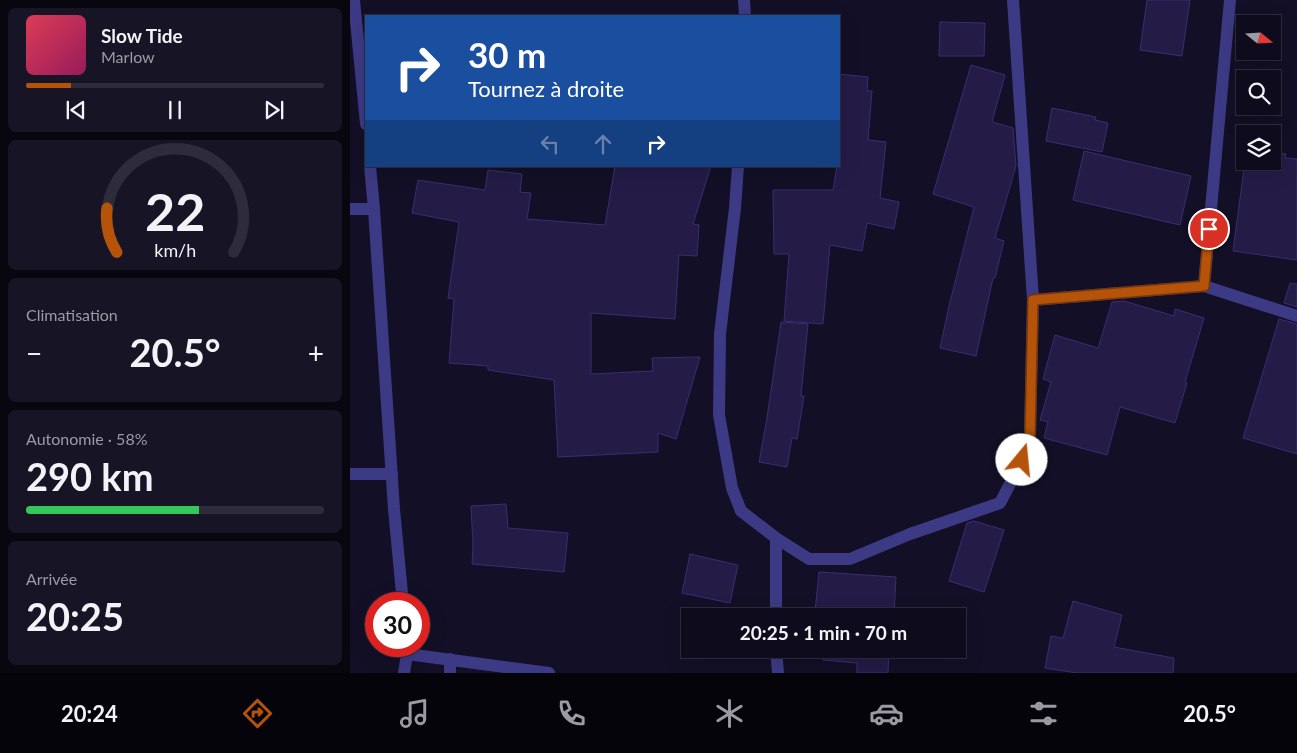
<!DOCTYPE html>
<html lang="fr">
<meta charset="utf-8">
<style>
:root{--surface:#0e0b1c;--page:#171425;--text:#f1f3f6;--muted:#9b9ba3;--line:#2e2b3b;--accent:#b45309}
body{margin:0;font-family:Lato,sans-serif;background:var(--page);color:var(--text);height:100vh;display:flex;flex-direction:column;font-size:19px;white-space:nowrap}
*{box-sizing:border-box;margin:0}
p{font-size:16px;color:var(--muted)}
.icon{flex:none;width:28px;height:28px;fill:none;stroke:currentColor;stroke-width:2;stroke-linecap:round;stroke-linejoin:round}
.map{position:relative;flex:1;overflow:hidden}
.drawer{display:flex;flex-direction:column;gap:8px;padding:8px;background:#08060f;width:350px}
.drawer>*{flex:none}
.top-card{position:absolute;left:15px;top:15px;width:475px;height:152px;border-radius:0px;box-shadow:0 5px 20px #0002,0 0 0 1px var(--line);background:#1a4fa0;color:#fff;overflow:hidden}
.needle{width:32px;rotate:108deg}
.tools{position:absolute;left:886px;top:15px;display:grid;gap:10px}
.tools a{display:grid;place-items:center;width:45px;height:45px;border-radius:0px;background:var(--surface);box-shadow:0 5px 20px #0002,0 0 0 1px var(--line);font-size:25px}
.speed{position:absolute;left:15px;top:592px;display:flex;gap:10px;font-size:25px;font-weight:700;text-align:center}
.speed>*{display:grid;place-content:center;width:65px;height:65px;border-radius:50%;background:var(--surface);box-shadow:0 5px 20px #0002,0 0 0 1px var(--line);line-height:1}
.speed .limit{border:8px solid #d22;background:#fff;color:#111}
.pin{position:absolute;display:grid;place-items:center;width:42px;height:42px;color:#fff;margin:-21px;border:2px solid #fff;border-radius:50%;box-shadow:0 1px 5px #0007}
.me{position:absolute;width:55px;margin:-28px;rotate:17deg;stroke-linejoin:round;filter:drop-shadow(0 0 4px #0008)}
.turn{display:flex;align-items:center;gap:18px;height:105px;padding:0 20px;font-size:22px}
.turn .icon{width:65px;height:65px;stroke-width:2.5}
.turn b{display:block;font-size:35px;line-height:42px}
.lanes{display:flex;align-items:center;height:48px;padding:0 20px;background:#0003;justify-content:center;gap:25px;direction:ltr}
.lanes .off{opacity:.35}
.big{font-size:38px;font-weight:700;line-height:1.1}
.drawer .card{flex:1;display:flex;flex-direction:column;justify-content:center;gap:8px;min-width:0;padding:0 18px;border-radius:8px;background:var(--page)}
.drawer .dial{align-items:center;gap:0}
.dial svg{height:130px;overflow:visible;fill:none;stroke:var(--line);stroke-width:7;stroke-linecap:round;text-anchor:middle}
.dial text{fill:var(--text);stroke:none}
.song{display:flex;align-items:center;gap:15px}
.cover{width:60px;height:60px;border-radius:8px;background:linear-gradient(135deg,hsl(350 70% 55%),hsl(330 70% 35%))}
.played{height:5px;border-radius:2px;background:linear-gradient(90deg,var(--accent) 15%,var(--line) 15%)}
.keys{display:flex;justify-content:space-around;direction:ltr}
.heat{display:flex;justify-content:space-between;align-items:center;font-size:28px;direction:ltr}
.charge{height:8px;border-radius:4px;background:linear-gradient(90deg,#34c759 58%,var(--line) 0)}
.trip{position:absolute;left:331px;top:608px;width:285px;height:50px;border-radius:0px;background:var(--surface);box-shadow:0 5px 20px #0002,0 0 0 1px var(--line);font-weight:700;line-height:50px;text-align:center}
.menu{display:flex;height:80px;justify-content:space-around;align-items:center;background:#06040b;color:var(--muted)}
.menu .icon{width:35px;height:35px}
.menu .current{color:var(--accent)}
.menu b{font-size:22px;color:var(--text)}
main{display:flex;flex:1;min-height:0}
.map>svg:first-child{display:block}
.building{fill:#241b47;stroke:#3b2d73}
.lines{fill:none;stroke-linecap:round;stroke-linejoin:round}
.minor{stroke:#3d3a85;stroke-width:12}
.tertiary{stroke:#3d3a85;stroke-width:12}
.route-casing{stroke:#753606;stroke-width:12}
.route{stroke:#b45309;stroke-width:9}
</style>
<main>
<section class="drawer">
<div class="card">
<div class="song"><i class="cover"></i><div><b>Slow Tide</b><p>Marlow</p></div></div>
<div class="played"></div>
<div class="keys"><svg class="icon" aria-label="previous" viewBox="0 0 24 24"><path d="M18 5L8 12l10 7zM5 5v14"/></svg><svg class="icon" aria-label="pause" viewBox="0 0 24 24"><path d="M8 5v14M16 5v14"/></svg><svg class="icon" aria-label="next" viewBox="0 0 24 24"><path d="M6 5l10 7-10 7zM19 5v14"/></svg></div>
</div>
<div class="card dial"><svg viewBox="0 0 100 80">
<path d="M14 69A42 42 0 1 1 86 69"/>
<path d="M14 69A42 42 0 0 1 8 42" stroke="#b45309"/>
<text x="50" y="56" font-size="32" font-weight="700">22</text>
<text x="50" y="72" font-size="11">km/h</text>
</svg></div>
<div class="card"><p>Climatisation</p>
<div class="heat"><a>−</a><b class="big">20.5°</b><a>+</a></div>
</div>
<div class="card"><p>Autonomie · 58%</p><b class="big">290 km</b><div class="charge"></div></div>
<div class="card"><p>Arrivée</p><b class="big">20:25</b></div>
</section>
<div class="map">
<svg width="947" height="673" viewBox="0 0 947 673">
<rect width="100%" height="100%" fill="#130f26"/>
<!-- building -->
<path class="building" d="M 797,0 L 840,0 L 832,56 L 790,50 Z
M 590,22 L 635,23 L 634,56 L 589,56 Z
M 621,65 L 655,75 L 642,122 L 663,128 L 666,166 L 645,238 L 654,241 L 645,278 L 643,278 L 626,356 L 590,348 L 599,306 L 624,207 L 583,194 Z
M 489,74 L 518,77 L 517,91 L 522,91 L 518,140 L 536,142 L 530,198 L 549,202 L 544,229 L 517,223 L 512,251 L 480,245 L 473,324 L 434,321 L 439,254 L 424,254 L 423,190 L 483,190 L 487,166 L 489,166 Z
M 702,108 L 746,117 L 745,120 L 758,123 L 752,152 L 696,141 Z
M 734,151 L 841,176 L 830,225 L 723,200 Z
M 922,152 L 936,154 L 935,158 L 947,159 L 947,260 L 883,251 L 895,161 L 922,161 Z
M 265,166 L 361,166 L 343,224 L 349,225 L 347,256 L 329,255 L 325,319 L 241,313 L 241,374 L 303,371 L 302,358 L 350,357 L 326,439 L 308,433 L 308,452 L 208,457 L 204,380 L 138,370 L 138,366 L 99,363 L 104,299 L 98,298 L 109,222 L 62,213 L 68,180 L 135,190 L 138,170 L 172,174 L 170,192 L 181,193 L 177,219 L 255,225 Z
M 940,283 L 947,284 L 947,307 L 934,303 Z
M 774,301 L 824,316 L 825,309 L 854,318 L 835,382 L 837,383 L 825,423 L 770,407 L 757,455 L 694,438 L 698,422 L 690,420 L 701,382 L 693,379 L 705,335 L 748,348 L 762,302 Z
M 929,319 L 947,324 L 947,454 L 893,438 Z
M 431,322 L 458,324 L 451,396 L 454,396 L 447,439 L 442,438 L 437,467 L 409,462 L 417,418 Z
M 156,504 L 158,528 L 218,533 L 214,572 L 122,564 L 123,545 L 121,506 Z
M 624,521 L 654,530 L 634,592 L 599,581 L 617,523 Z
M 340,554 L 388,565 L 380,603 L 332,593 Z
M 469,572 L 546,577 L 544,616 L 477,616 L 478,613 L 465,612 Z
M 723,601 L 772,615 L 764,647 L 824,658 L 823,673 L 727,673 L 695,668 L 701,636 L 713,638 Z
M 474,649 L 539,649 L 538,673 L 507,673 L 507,663 L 473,660 Z"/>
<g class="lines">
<!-- minor -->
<path class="minor" d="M 394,0 L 395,16
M 388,166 L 385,208 L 370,334 L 369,415 L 382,488 L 391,511 L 426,538 L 459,559 L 500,559 L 560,534 L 650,503 L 672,461 L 680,435 L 683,300 L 663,0
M 0,209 L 24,209
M 854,286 L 880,0
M 683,300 L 854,286 L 947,316
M 0,474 L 42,474
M 426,616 L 426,538
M 426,649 L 428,673
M 57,654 L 199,673
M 100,659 L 100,673"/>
<!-- tertiary -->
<path class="tertiary" d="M 4,0 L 16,124
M 20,166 L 24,209 L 44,509 L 53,604
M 54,673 L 57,654 L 57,646"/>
</g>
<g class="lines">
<defs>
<path id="route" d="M 672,460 L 680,435 L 683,300 L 854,286 L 859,229"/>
</defs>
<!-- route casing -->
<use href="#route" class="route-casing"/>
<!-- route -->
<use href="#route" class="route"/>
</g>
</svg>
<div class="tools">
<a><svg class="needle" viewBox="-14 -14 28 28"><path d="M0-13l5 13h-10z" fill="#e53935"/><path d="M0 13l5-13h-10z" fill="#9b9ba3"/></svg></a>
<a><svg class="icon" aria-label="search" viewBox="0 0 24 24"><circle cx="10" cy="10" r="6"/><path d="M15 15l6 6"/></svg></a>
<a><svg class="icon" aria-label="layers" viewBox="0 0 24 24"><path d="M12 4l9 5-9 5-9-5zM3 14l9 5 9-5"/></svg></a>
</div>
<div class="speed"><div class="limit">30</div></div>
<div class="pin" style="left:859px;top:229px;background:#d93025"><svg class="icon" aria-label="arrive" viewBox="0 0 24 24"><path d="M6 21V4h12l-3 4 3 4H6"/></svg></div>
<svg class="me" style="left:672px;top:460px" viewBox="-20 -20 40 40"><circle r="19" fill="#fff"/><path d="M0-13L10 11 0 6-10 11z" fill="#b45309"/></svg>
<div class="trip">20:25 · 1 min · 70 m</div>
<div class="top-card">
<div class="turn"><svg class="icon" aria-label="right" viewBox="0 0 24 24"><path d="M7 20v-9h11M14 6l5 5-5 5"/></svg><div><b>30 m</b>Tournez à droite</div></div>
<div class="lanes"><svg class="icon off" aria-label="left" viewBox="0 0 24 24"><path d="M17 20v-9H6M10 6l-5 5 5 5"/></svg><svg class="icon off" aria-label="ahead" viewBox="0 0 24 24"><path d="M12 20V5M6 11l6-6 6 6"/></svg><svg class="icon" aria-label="right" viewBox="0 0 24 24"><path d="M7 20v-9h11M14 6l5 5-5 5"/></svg></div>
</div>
</div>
</main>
<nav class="menu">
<b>20:24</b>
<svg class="icon current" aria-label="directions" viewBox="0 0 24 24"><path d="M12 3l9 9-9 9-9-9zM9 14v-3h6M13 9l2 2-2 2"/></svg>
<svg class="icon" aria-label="music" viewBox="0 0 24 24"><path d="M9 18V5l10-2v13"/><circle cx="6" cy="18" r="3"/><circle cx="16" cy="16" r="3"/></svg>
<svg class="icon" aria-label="phone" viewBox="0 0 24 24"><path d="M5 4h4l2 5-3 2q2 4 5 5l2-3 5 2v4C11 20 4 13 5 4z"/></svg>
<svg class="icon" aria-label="climate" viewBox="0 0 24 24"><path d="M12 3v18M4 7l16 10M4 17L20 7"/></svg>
<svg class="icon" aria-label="car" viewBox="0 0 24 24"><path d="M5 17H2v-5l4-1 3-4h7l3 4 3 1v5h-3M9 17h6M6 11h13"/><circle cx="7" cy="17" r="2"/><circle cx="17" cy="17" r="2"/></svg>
<svg class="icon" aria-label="filters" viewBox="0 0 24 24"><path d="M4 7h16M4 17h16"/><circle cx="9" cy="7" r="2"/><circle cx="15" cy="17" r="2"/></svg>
<b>20.5°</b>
</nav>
